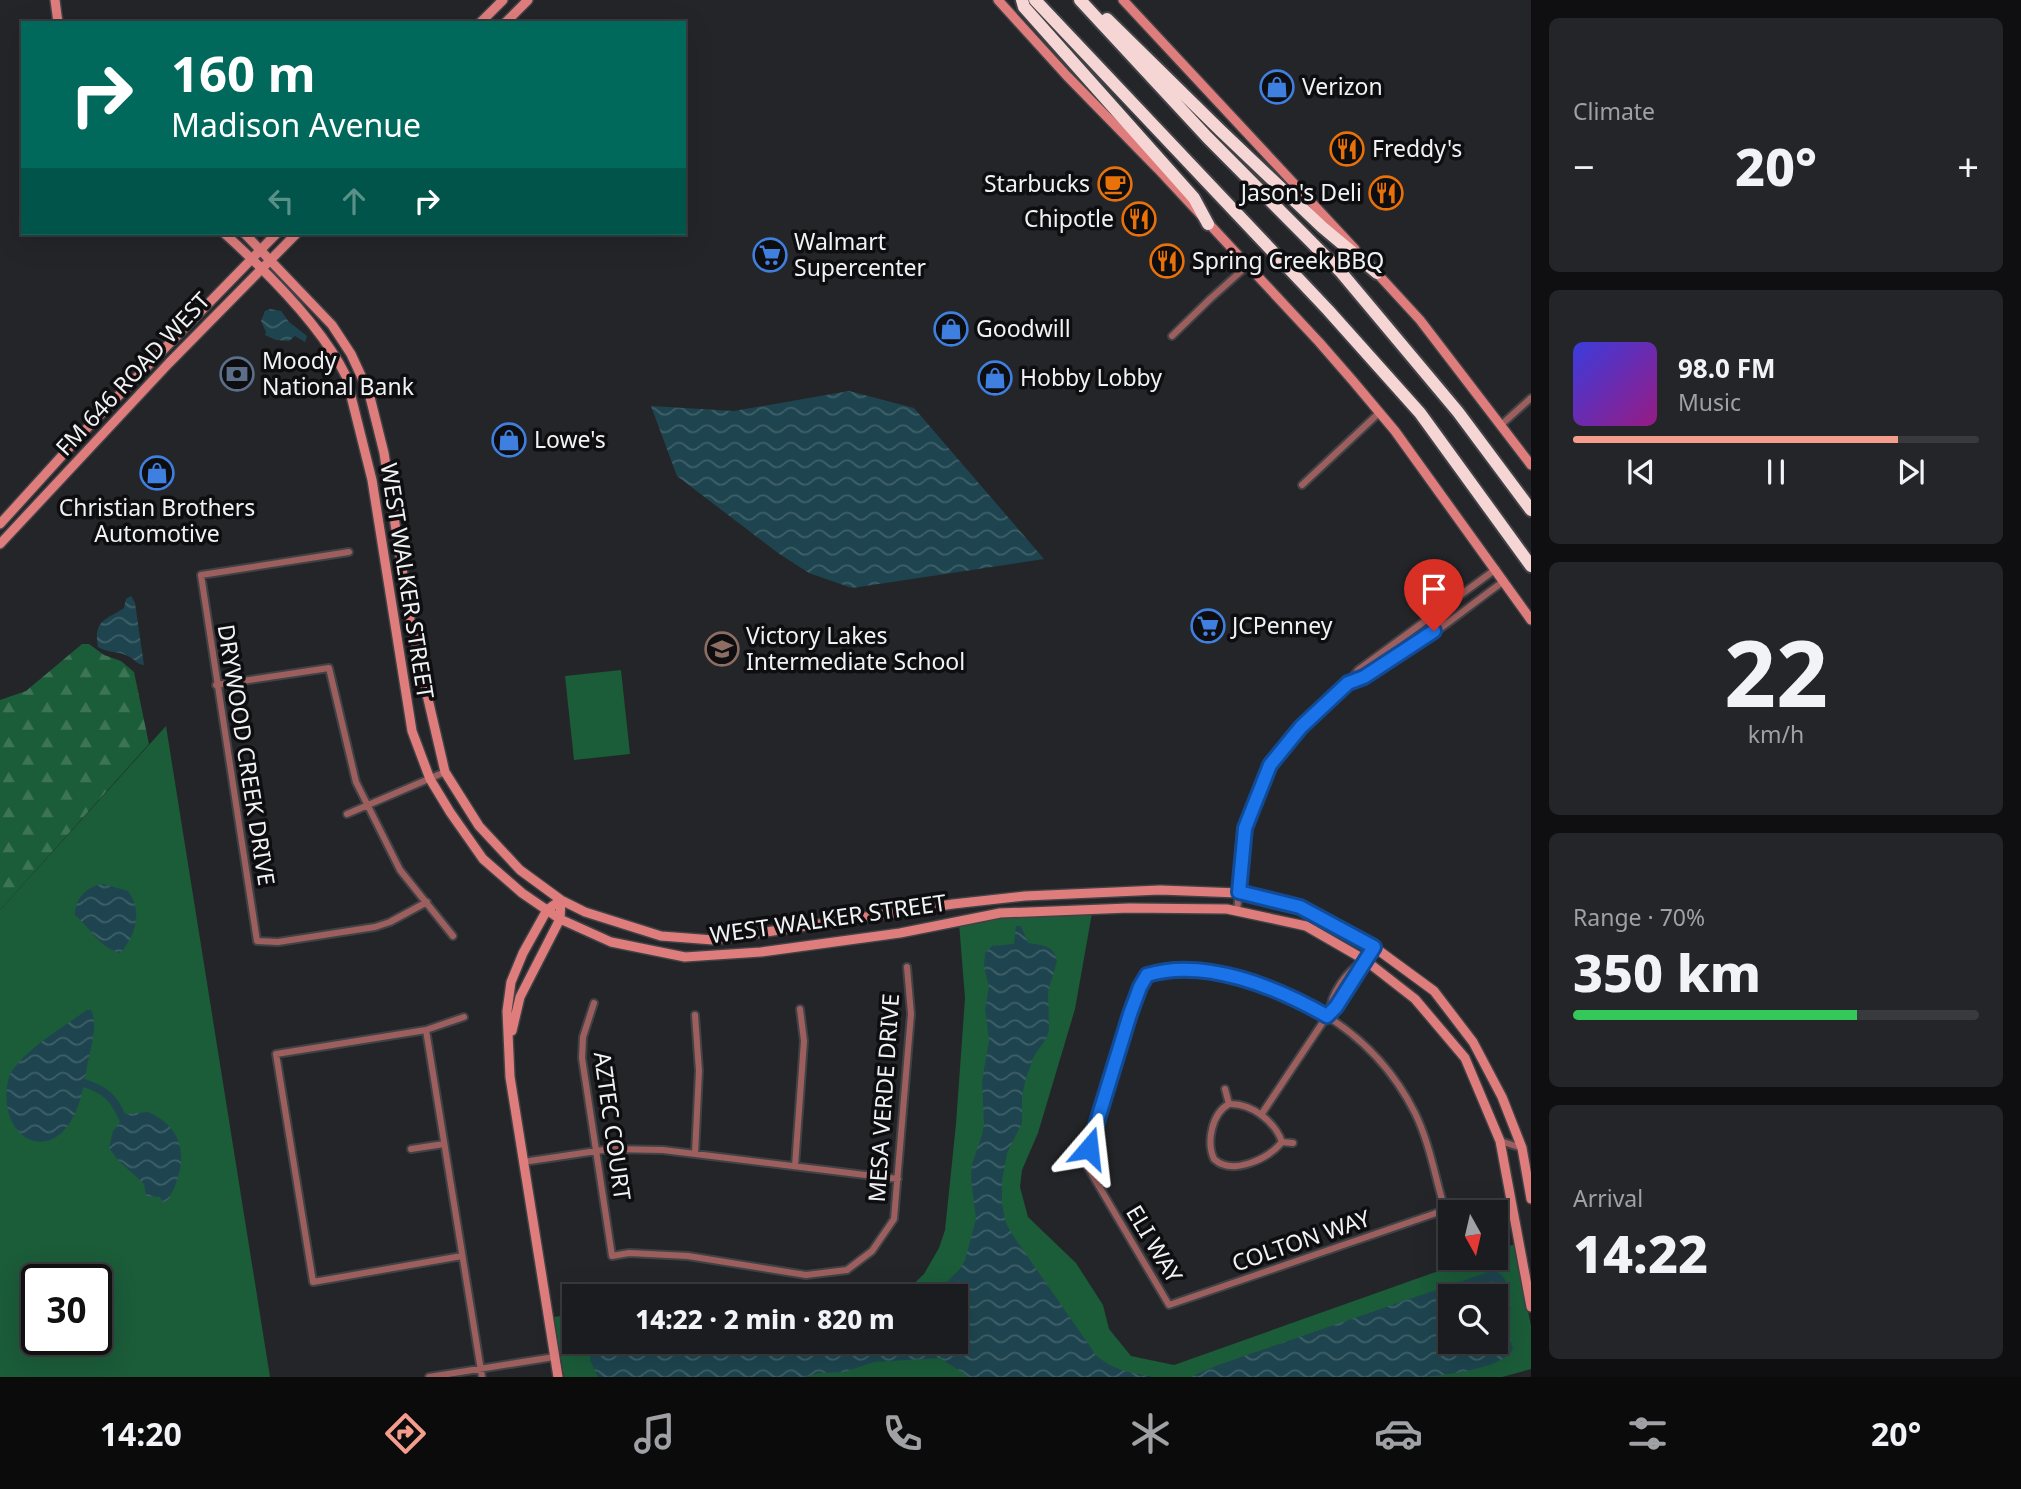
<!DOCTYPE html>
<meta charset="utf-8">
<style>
:root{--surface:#1b1c1f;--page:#242528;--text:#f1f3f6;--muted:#a0a1a4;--line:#393a3d;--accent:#f49d8d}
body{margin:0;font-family:"Noto Sans",sans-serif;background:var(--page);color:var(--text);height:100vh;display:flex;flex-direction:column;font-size:26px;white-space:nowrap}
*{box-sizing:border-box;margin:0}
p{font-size:23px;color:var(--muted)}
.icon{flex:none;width:38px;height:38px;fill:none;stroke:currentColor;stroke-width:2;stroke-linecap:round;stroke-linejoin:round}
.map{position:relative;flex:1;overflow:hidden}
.details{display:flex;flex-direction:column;gap:18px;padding:18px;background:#0f0f11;width:490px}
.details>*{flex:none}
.guide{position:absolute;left:21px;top:21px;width:665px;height:214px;border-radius:0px;box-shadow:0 7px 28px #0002,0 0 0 2px var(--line);background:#00695c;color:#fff;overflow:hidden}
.needle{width:46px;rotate:172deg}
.fabs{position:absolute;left:1438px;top:1200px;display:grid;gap:14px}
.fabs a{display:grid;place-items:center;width:70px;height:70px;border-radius:0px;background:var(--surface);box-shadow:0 7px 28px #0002,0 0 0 2px var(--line);font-size:35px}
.speed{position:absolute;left:21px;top:1264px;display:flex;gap:14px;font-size:35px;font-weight:700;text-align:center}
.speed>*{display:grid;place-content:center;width:91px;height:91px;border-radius:50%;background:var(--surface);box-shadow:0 7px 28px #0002,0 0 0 2px var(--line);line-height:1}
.speed .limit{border:4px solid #111;border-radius:10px;background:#fff;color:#111}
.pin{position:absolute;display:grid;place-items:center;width:60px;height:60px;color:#fff;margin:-72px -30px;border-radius:50% 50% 50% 0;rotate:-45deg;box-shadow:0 0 7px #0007}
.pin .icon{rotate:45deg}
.me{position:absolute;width:77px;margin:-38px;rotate:17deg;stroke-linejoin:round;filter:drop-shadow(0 0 5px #0008)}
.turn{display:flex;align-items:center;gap:24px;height:147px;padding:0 35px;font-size:32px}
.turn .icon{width:91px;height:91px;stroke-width:2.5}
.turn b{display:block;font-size:49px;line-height:60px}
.lanes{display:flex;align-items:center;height:66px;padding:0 35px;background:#0003;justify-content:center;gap:35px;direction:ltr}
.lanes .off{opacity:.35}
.big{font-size:52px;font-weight:800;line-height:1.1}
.details .widget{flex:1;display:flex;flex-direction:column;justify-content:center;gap:10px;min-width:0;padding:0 24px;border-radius:10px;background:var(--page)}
.details .dial{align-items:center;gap:0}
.dial b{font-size:91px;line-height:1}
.song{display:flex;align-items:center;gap:21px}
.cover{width:84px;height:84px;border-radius:10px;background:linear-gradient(135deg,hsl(240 70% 55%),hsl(310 70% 35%))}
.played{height:7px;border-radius:4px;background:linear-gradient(90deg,var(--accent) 80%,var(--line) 80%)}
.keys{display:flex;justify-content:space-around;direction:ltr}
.heat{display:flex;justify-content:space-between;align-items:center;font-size:38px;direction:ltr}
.charge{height:10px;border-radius:5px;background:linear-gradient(90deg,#34c759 70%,var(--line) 0)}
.trip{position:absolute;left:562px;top:1284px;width:406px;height:70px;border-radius:0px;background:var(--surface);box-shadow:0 7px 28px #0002,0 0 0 2px var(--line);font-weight:800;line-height:70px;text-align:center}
.dock{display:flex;height:112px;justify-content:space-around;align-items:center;background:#0b0b0c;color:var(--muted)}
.dock .icon{width:49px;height:49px}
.dock .active{color:var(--accent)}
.dock b{font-size:32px;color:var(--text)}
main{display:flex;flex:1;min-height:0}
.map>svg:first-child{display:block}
.green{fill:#1b5c39;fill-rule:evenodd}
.forest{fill:url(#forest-firs)}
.water{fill:url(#water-waves);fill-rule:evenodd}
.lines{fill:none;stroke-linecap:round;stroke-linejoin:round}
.canal{stroke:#1e454f;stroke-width:8}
.street-casing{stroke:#414246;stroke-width:10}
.secondary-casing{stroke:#414246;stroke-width:12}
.highway-casing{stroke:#414246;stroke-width:16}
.street{stroke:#9c5f5e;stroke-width:6}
.secondary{stroke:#df7d7d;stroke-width:9}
.highway{stroke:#f6d6d5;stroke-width:12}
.route-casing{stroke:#114b97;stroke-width:18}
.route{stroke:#1a73e8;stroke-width:12}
.labels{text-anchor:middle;stroke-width:7;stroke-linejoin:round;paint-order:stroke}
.poi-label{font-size:23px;fill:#f1f2f5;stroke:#0e0e10;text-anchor:start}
.street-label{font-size:23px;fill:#f1f2f5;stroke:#0e0e10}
</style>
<main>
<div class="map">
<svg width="1531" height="1377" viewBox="0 0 1531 1377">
<defs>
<pattern id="forest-firs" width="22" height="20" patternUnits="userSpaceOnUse" patternTransform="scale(1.75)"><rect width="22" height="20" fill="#1b5c39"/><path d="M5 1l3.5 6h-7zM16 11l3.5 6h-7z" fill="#3d7456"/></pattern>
<pattern id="water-waves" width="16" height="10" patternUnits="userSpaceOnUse" patternTransform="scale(1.75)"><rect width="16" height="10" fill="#1e454f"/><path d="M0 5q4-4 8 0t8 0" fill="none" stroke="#3f6069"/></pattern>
</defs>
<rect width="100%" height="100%" fill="#242529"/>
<!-- green -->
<path class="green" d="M 621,670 L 630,754 L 574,760 L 565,676 Z
M 166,726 L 270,1377 L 0,1377 L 0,910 ZM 37,1279 L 96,1279 L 96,1339 L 37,1339 Z
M 1092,913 L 1075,1009 L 1038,1133 L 1022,1170 L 1020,1187 L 1028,1217 L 1076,1263 L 1103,1305 L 1109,1329 L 1131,1356 L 1174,1365 L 1475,1258 L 1496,1258 L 1496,1251 L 1515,1244 L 1531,1326 L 1531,1369 L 1502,1377 L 564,1377 L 554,1317 L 574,1314 L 574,1342 L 956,1342 L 956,1297 L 900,1297 L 924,1274 L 939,1248 L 945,1230 L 956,1124 L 965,998 L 959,923 L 999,917 ZM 1451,1297 L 1496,1297 L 1496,1342 L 1451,1342 Z"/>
<!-- forest -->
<path class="forest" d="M 82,644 L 89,644 L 104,655 L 121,661 L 134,672 L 149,744 L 0,910 L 0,700 L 26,691 Z"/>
<!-- water -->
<path class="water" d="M 270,309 L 281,311 L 289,322 L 307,336 L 305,342 L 295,336 L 289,341 L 276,340 L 265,335 L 266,332 L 261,321 L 265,311 Z
M 849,391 L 914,408 L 1044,559 L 852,588 L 809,573 L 778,553 L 677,476 L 651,406 L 734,411 Z
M 131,596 L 135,603 L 144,665 C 136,664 136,660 128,656 C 118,651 108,653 98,647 C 93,620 106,620 124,608 L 126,599 Z
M 103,884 L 128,891 C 143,911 136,936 120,953 C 99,947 92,930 75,915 C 75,899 86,886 103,884 Z
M 1016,926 L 1021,926 L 1028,943 C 1042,945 1054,945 1057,961 L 1048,992 L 1049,1030 L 1046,1039 L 1034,1056 L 1026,1078 L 1022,1096 L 1022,1123 L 1007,1153 L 1002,1181 L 1002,1204 L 1006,1223 L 1012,1234 L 1096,1355 C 1112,1370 1133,1373 1153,1377 L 969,1377 L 940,1358 L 874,1362 L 844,1372 L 820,1373 L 804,1377 L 598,1377 L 590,1360 L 593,1342 L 745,1343 L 789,1352 L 848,1342 L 956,1342 L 956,1297 L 931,1297 L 960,1269 L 965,1260 L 976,1219 L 971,1178 L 972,1164 L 982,1135 L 984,1124 L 982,1081 L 989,1040 L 985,1009 L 989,987 L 984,967 L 985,953 L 992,946 L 1014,944 Z
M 87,1010 L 91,1010 C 99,1026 90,1049 87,1067 C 84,1084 81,1104 72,1119 C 47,1164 0,1137 7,1086 C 8,1081 9,1075 12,1071 C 30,1046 62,1028 87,1010 Z
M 148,1112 C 190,1130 187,1168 167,1202 L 163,1202 L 160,1197 L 146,1196 L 144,1184 L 118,1160 L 109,1148 L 113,1131 L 126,1114 Z
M 1494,1270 C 1518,1280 1508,1319 1510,1338 C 1511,1342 1512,1346 1513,1349 C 1503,1369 1444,1375 1423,1377 L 1190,1377 L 1218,1365 ZM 1451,1297 L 1496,1297 L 1496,1342 L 1451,1342 Z"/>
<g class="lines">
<!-- canal -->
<path class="canal" d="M 84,1083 C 106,1090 114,1098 123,1119"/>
<defs>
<path id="street" d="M 1172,336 L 1210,299 L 1248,265
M 1501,425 L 1531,398
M 1302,485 L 1380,412
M 349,552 L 201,575 L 257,941 L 278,942 L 375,927 L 390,922 L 427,902
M 1350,683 C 1402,662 1458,614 1504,581
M 216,685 L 329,668 L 356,782 L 400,870 L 453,936
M 347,814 L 445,772
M 1237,911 L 1245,828 L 1270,765 L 1302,727 L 1348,683 L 1358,670 L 1496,569
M 1159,971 C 1263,969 1367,1017 1415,1113 C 1430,1144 1435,1177 1445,1210 L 1169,1305 L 1087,1166 L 1089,1148 L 1130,1014 L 1140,987 L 1147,975 Z
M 594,1003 L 583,1037 L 582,1058 L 612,1256 L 629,1253 L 688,1256 L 806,1275 L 847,1270 L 872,1251 L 894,1219 L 911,1014 L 907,967
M 1330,1012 C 1330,994 1347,971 1363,961
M 695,1015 L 699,1071 L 695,1154
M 426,1030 L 482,1377
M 1225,1089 L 1229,1104
M 1229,1104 C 1252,1103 1275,1122 1282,1142 C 1268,1159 1232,1176 1214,1159 C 1206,1142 1212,1113 1229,1104 Z
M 1261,1115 L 1327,1016 L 1336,1007 L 1374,947
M 1500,1141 L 1522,1148
M 1282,1142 L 1293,1143
M 411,1149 L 444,1144
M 523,1162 L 610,1149 L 663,1150 L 898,1179
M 795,1166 L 804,1041 L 800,1009
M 462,1256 L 313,1282 L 276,1054 L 426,1030 L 464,1017
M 429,1377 L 554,1357"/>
<path id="secondary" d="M 55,0 L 58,23
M 998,0 L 1067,76 L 1158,169 L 1319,342 L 1353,381 L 1395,431 L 1531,620
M 1123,0 L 1355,249
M 480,23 L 503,0
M 505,23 L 528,0
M 224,233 C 266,271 321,325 346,376 L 372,480 L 412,731 L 430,779 L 450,812 L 483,859 L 522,893 L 560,919 L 611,942 L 685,957 L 761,952 L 900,933 L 1000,913 L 1129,908 L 1227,909 L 1306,926 L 1365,960 L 1415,999 L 1465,1058 L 1500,1141 L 1531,1307
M 244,233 L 332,325 L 351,354 L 369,393 L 384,453 L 411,626 L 445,772 L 479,826 L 520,870 L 561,900 L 585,912 L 661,936 L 713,940 L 953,904 L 1025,896 L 1160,890 L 1239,893 L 1300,907 L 1374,947 L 1434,991 L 1473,1042 L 1502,1097 L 1522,1148 L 1531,1199
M 1374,270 L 1420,320 L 1531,465
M 0,524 L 89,426 L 277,233
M 0,544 L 169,363 L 297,233
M 512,1031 L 520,997 L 560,919 L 561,900
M 558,1377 L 510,1077 L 507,1011 L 511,982 L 523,953 L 547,910 L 561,900"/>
<path id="highway" d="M 1022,0 L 1024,7 L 1194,198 L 1208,224
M 1035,0 L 1328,310 L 1420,413 L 1531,566
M 1080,0 L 1207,137 L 1340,271 L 1458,412 L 1531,510
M 1107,19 L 1220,130 L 1322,227 L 1377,273"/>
</defs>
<!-- street casing -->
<use href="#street" class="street-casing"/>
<!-- secondary casing -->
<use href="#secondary" class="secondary-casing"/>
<!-- highway casing -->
<use href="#highway" class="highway-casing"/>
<!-- street -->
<use href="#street" class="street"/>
<!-- secondary -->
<use href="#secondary" class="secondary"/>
<!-- highway -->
<use href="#highway" class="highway"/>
</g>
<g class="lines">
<defs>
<path id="route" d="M 1089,1148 L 1130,1014 L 1140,987 L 1147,975 C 1205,957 1278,988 1327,1016 L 1336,1007 L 1374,947 L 1300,907 L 1239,892 L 1245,828 L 1270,765 L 1301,727 L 1348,683 L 1364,677 L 1434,631"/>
</defs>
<!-- route casing -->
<use href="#route" class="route-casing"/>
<!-- route -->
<use href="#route" class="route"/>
</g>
<!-- icons -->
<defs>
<symbol id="shop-ring" viewBox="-11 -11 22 22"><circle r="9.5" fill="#0e0e10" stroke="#3f7fe0" stroke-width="1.5"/><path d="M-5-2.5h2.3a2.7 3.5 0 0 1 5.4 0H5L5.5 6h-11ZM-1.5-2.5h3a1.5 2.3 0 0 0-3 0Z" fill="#3f7fe0"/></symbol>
<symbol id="restaurant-ring" viewBox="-11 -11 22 22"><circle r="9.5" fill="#0e0e10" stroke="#e8710a" stroke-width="1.5"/><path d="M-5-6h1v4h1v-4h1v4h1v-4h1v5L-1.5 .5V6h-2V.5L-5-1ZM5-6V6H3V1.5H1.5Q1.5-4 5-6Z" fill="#e8710a"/></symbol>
<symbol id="cafe-ring" viewBox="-11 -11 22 22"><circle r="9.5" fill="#0e0e10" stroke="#e8710a" stroke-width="1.5"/><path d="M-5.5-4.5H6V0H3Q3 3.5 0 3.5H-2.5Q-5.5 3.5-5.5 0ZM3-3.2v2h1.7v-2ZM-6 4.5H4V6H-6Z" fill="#e8710a"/></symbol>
<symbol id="supermarket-ring" viewBox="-11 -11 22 22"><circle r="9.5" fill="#0e0e10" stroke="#3f7fe0" stroke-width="1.5"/><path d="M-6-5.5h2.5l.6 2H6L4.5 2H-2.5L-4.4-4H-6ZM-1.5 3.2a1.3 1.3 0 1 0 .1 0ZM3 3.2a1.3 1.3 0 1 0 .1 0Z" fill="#3f7fe0"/></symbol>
<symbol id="bank-ring" viewBox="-11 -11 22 22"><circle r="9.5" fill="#0e0e10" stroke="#5c6f8a" stroke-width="1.5"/><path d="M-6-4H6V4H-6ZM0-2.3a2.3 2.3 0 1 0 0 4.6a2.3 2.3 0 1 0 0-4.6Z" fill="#5c6f8a"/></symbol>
<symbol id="school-ring" viewBox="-11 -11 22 22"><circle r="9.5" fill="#0e0e10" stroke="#8d6e63" stroke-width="1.5"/><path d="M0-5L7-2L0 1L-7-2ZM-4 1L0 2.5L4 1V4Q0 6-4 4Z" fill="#8d6e63"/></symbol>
</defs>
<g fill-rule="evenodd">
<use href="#shop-ring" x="1258" y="68" width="38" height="38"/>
<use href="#restaurant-ring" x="1328" y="130" width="38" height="38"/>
<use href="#cafe-ring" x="1096" y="165" width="38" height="38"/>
<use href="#restaurant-ring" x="1367" y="174" width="38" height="38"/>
<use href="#restaurant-ring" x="1120" y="200" width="38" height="38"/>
<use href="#supermarket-ring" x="751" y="236" width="38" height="38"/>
<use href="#restaurant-ring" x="1148" y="242" width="38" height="38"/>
<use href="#shop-ring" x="932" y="310" width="38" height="38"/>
<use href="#bank-ring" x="218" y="355" width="38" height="38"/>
<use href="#shop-ring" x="976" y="359" width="38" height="38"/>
<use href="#shop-ring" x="490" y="421" width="38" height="38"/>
<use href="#shop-ring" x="138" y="454" width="38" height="38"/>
<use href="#supermarket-ring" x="1189" y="607" width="38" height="38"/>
<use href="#school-ring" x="703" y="630" width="38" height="38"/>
</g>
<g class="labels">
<!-- poi labels -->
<g class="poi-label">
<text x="1302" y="95">Verizon</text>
<text x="1372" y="157">Freddy's</text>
<text x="1090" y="192" text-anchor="end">Starbucks</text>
<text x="1362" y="201" text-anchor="end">Jason's Deli</text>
<text x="1114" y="227" text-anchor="end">Chipotle</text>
<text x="794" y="250">Walmart<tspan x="794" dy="26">Supercenter</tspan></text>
<text x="1192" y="269">Spring Creek BBQ</text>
<text x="976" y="337">Goodwill</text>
<text x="262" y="369">Moody<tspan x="262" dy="26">National Bank</tspan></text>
<text x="1020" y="386">Hobby Lobby</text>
<text x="534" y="448">Lowe's</text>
<text x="157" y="516" text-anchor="middle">Christian Brothers<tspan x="157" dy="26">Automotive</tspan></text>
<text x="1232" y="634">JCPenney</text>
<text x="746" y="644">Victory Lakes<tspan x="746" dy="26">Intermediate School</tspan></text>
</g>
<!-- street labels -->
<g class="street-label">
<text transform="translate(133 374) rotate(-47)" y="8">FM 646 ROAD WEST</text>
<text transform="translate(407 581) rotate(81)" y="8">WEST WALKER STREET</text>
<text transform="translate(246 755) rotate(81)" y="8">DRYWOOD CREEK DRIVE</text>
<text transform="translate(828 919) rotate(-8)" y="8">WEST WALKER STREET</text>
<text transform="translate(884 1098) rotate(-86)" y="8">MESA VERDE DRIVE</text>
<text transform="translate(612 1126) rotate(82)" y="8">AZTEC COURT</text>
<text transform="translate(1301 1241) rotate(-19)" y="8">COLTON WAY</text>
<text transform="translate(1154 1244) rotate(59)" y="8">ELI WAY</text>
</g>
</g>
</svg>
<div class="fabs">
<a><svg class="needle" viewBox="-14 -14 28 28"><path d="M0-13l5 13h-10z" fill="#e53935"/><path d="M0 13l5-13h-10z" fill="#a0a1a4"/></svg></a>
<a><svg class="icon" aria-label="search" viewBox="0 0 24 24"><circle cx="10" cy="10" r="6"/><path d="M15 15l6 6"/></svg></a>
</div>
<div class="speed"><div class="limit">30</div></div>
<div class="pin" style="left:1434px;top:631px;background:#d93025"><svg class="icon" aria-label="arrive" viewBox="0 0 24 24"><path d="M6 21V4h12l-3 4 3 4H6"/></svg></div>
<svg class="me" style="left:1089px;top:1148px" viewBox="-20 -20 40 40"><path d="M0-17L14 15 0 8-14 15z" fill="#1a73e8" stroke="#fff" stroke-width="4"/></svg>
<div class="trip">14:22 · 2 min · 820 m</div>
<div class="guide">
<div class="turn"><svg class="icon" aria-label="right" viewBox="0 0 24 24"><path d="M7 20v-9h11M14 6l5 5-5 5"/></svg><div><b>160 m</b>Madison Avenue</div></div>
<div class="lanes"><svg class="icon off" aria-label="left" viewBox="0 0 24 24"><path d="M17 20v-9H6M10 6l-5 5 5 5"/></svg><svg class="icon off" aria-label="ahead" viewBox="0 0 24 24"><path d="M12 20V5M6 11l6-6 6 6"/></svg><svg class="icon" aria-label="right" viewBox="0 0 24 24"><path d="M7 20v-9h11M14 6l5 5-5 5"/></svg></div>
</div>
</div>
<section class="details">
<div class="widget"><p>Climate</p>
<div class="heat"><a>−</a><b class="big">20°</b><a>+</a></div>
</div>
<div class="widget">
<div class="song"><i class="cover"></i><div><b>98.0 FM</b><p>Music</p></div></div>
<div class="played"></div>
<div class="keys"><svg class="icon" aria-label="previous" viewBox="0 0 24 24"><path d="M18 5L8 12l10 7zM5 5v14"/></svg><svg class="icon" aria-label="pause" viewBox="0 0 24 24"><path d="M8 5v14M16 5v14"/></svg><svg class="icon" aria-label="next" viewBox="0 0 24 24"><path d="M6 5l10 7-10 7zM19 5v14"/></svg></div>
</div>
<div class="widget dial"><b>22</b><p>km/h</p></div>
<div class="widget"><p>Range · 70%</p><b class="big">350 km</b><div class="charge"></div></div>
<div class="widget"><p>Arrival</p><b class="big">14:22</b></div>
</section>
</main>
<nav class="dock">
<b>14:20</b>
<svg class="icon active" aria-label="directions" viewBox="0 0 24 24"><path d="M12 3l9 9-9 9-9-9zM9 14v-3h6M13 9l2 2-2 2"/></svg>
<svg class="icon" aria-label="music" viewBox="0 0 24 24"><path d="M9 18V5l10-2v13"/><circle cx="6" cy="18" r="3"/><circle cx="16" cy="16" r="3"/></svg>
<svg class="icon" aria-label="phone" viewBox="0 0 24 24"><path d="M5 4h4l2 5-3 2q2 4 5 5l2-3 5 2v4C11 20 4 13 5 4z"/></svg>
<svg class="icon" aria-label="climate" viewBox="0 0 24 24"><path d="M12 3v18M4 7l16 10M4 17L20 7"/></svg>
<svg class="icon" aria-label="car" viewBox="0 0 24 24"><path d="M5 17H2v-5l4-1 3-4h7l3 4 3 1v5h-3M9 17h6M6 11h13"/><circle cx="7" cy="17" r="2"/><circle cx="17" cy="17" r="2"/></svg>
<svg class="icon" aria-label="filters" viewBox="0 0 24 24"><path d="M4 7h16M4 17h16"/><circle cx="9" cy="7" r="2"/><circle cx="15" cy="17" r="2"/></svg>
<b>20°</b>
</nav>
